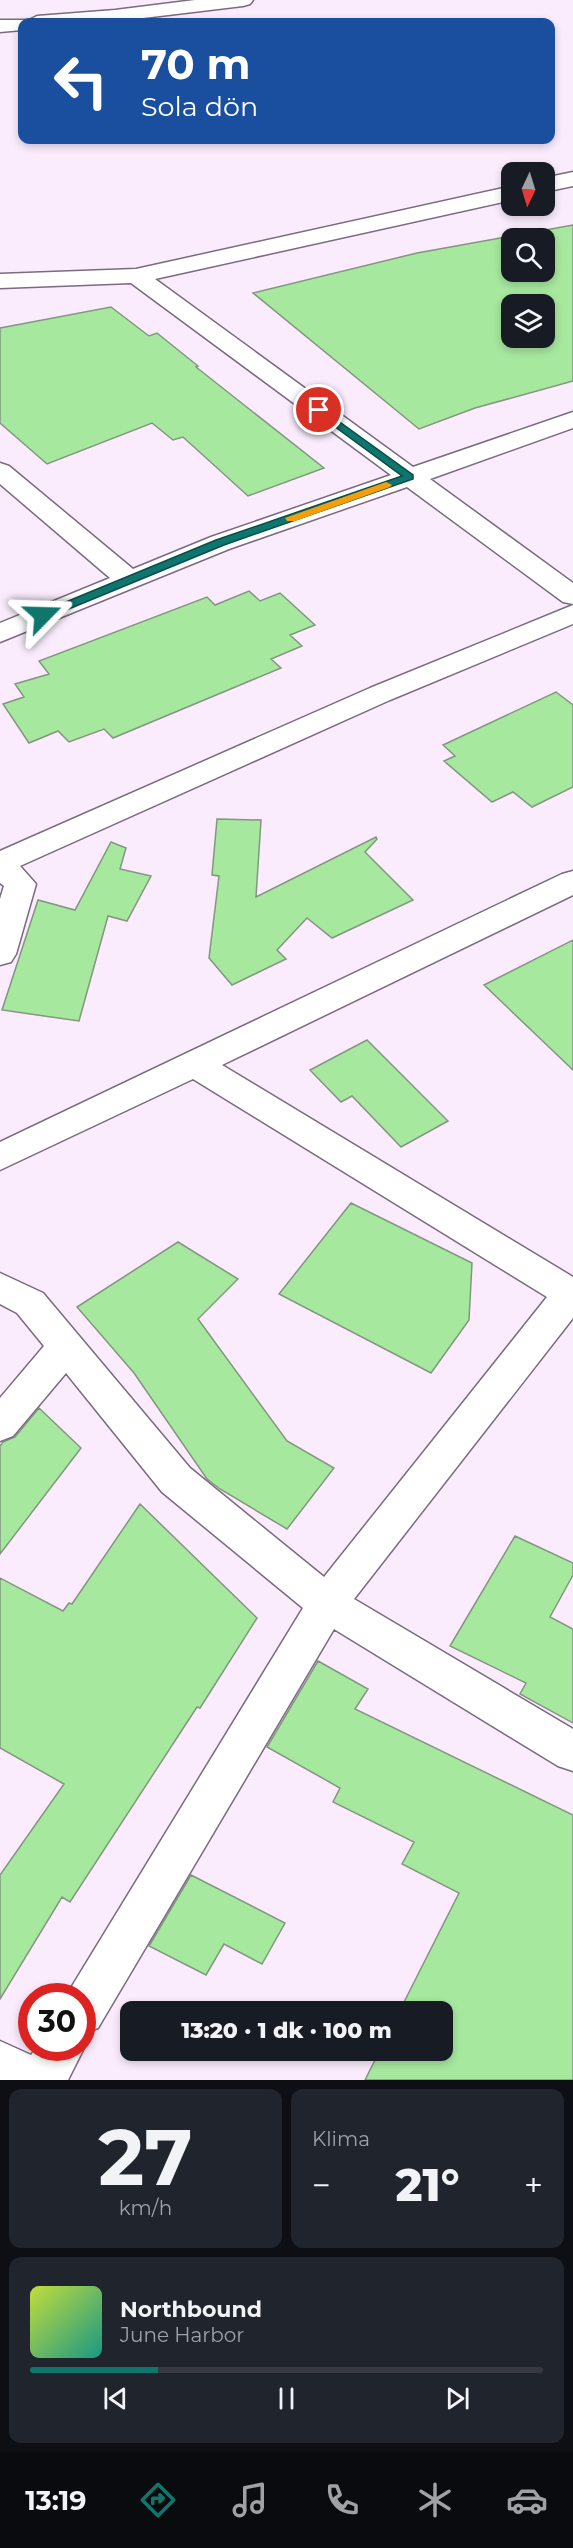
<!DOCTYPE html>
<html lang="tr">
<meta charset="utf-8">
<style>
:root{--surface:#171b24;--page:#20242c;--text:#f1f3f6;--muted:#9ea1a6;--line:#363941;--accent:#0f766e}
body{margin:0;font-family:Montserrat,sans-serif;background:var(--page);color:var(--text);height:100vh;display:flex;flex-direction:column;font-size:22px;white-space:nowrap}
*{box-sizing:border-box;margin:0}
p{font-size:20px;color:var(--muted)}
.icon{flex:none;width:33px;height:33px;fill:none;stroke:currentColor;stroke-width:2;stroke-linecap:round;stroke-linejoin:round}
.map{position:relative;height:2080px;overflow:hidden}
.sheet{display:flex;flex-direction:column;gap:9px;padding:9px;background:#0d0f14;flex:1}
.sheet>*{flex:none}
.banner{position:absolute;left:18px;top:18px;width:537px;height:126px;border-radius:12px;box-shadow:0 3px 9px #0003;background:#1a4fa0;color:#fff;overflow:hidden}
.needle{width:39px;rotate:184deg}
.buttons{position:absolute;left:501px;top:162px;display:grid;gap:12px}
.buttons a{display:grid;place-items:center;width:54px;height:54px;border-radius:12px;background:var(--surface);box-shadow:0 3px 9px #0003;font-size:30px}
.speed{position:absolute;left:18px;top:1983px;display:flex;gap:12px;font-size:30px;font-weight:700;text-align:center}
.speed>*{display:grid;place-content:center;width:78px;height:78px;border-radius:50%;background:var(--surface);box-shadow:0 3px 9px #0003;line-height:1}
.speed .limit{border:9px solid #d22;background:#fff;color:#111}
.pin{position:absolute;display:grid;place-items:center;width:51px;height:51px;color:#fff;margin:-26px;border:3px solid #fff;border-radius:50%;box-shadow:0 2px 6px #0007}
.me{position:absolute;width:66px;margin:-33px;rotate:68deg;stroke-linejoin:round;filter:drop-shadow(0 0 4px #0008)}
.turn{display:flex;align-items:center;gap:21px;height:126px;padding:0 24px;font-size:27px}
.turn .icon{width:78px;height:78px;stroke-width:2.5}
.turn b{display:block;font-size:42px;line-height:51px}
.big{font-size:45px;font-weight:800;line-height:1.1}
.sheet .tile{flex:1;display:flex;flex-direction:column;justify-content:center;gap:9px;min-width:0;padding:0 21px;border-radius:12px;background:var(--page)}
.sheet .dial{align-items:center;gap:0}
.dial b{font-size:78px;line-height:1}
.song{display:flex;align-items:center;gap:18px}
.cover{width:72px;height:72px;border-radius:9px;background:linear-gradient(135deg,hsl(70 70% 55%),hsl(170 70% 35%))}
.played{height:6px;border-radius:3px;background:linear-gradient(90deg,var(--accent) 25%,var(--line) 25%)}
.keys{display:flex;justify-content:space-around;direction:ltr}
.heat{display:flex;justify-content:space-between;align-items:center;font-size:33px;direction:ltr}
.sheet .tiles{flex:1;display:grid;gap:9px;grid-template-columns:1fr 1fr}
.tile:last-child{grid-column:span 2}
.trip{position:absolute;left:120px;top:2001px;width:333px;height:60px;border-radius:12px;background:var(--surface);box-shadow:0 3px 9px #0003;font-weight:800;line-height:60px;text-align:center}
.menu{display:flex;height:96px;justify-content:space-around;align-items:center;background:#090b0e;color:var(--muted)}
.menu .icon{width:42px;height:42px}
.menu .on{color:var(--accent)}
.menu b{font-size:27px;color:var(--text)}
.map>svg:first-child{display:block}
.building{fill:#a7e89f;stroke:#849582;stroke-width:1.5;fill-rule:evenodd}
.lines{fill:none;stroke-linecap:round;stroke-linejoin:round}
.minor-casing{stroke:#7a6b7e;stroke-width:3}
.minor{fill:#fff;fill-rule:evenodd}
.route{fill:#0f766e;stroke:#0a4d48;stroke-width:1.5}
.slow{fill:#f59e0b}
</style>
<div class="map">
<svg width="573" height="2080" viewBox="0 0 573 2080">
<rect width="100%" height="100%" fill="#faecfd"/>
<!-- building -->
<path class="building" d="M 573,225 L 573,381 L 475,408 L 419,429 L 253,293 L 417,253 ZM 512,238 L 544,238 L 544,272 L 512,272 ZM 512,304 L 544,304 L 544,338 L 512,338 Z
M 111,307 L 149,336 L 157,333 L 198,366 L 196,367 L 324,468 L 248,496 L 183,437 L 173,440 L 152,423 L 47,464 L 0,423 L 0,328 Z
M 249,591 L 260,601 L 280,593 L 315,625 L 290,635 L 302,646 L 271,659 L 281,668 L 113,738 L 104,729 L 69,742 L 58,731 L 29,743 L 3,704 L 24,697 L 15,684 L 49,674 L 39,661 L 207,597 L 215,605 Z
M 556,692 L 573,705 L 573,787 L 532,807 L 513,792 L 492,802 L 444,761 L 455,756 L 443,745 Z
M 217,819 L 261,820 L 256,897 L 376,837 L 377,839 L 365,852 L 413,900 L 332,938 L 307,918 L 277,950 L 286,959 L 232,985 L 209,958 L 219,876 L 212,875 Z
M 111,842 L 126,848 L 120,869 L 151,876 L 127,921 L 108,916 L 79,1021 L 2,1010 L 38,900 L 75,910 Z
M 573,940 L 573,1070 L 484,985 Z
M 367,1040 L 448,1121 L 401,1147 L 352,1096 L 341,1102 L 310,1070 Z
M 351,1203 L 472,1263 L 469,1320 L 431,1373 L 279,1294 Z
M 178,1242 L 238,1279 L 198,1319 L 287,1441 L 334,1468 L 287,1529 L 220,1489 L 207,1479 L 134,1373 L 77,1307 Z
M 39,1408 L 81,1448 L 0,1554 L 0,1446 L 3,1442 L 15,1437 Z
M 140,1504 L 257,1618 L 200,1708 L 197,1707 L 70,1902 L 62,1897 L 0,1999 L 0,1875 L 64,1784 L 0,1748 L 0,1578 L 63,1611 L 69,1603 L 72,1604 Z
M 515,1536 L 573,1563 L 573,1575 L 550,1617 L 573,1629 L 573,1723 L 520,1694 L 526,1683 L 450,1646 Z
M 318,1661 L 368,1689 L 355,1709 L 573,1815 L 573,2080 L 365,2080 L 380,2050 L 442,2050 L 442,2012 L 399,2012 L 459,1893 L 402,1864 L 414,1842 L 333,1802 L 340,1788 L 267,1747 Z
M 191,1875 L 285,1923 L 262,1964 L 224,1944 L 206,1975 L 149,1946 Z"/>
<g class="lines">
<defs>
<path id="minor" d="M 195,0 L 253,0 L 250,4 L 243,6 L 110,22 L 22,22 L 22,30 L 0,32 L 0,20 L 29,20 L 37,16 L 115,10 Z
M 573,172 L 573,186 L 544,192 L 544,178 Z
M 512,186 L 512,200 L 155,279 L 413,467 L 573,412 L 573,428 L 430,479 L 573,583 L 573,604 L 563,602 L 407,487 L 229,549 L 0,642 L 0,623 L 110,578 L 0,484 L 0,463 L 9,466 L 133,569 L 211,537 L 391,475 L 131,283 L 0,288 L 0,274 L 136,269 Z
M 573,605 L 573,624 L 390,700 L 20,866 L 36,884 L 16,954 L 11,962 L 0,965 L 0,899 L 4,886 L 0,883 L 0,851 L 370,688 Z
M 573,871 L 573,895 L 222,1065 L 573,1277 L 573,1318 L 354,1599 L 573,1729 L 573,1771 L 558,1766 L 334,1629 L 98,2028 L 82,2034 L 82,1996 L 66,1996 L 303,1608 L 162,1492 L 66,1373 L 13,1436 L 0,1441 L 0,1398 L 44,1346 L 17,1313 L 0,1304 L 0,1273 L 43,1293 L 190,1468 L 324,1577 L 547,1297 L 193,1079 L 0,1170 L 0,1142 L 562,874 Z
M 0,2041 L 31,2055 L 36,2048 L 82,2048 L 82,2045 L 84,2048 L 68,2080 L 0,2080 Z"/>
</defs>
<!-- minor casing -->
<use href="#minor" class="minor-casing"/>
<!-- minor -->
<use href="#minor" class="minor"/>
</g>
<!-- route -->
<path class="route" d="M 319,407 L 413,475 L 413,479 L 224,545 L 47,618 L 39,618 L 39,613 L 216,540 L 402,476 L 315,412 L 315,408 Z"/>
<!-- slow -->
<path class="slow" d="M 386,482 L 392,485 L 390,487 L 295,521 L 287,521 L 285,518 Z"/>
</svg>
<div class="buttons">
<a><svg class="needle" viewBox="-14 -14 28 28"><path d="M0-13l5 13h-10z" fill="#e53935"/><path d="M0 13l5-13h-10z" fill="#9ea1a6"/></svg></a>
<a><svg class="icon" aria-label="search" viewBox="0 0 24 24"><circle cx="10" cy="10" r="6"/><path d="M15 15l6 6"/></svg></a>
<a><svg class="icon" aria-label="layers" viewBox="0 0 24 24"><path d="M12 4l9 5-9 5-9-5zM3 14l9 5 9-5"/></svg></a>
</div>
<div class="speed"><div class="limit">30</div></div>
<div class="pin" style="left:319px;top:410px;background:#d93025"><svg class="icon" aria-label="arrive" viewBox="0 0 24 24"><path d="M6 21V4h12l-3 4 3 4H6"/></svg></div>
<svg class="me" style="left:43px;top:615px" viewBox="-20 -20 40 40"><path d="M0-17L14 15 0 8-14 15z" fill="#0f766e" stroke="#fff" stroke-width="4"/></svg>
<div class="trip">13:20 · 1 dk · 100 m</div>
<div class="banner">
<div class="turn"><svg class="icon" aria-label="left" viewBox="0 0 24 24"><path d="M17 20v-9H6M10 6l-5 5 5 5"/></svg><div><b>70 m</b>Sola dön</div></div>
</div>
</div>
<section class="sheet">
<div class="tiles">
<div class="tile dial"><b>27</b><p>km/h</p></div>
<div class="tile"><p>Klima</p>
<div class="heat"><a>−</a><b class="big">21°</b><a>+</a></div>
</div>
<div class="tile">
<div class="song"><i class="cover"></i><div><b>Northbound</b><p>June Harbor</p></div></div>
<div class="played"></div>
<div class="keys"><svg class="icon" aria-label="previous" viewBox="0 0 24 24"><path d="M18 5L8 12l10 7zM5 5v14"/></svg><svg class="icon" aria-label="pause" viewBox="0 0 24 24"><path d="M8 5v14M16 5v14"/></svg><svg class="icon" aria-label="next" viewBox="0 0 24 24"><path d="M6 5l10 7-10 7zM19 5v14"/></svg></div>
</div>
</div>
</section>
<nav class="menu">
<b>13:19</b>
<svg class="icon on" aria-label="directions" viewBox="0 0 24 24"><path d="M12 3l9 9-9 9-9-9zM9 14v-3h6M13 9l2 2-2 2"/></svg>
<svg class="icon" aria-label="music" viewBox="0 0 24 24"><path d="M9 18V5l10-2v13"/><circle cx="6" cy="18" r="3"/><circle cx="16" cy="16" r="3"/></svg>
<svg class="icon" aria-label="phone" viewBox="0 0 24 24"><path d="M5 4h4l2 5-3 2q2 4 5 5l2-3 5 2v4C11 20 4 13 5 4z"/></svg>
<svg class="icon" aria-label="climate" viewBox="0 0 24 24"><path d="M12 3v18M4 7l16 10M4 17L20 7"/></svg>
<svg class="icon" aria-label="car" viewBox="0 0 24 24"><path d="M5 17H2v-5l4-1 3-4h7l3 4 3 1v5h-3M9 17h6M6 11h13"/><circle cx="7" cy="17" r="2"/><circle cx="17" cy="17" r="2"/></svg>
</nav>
